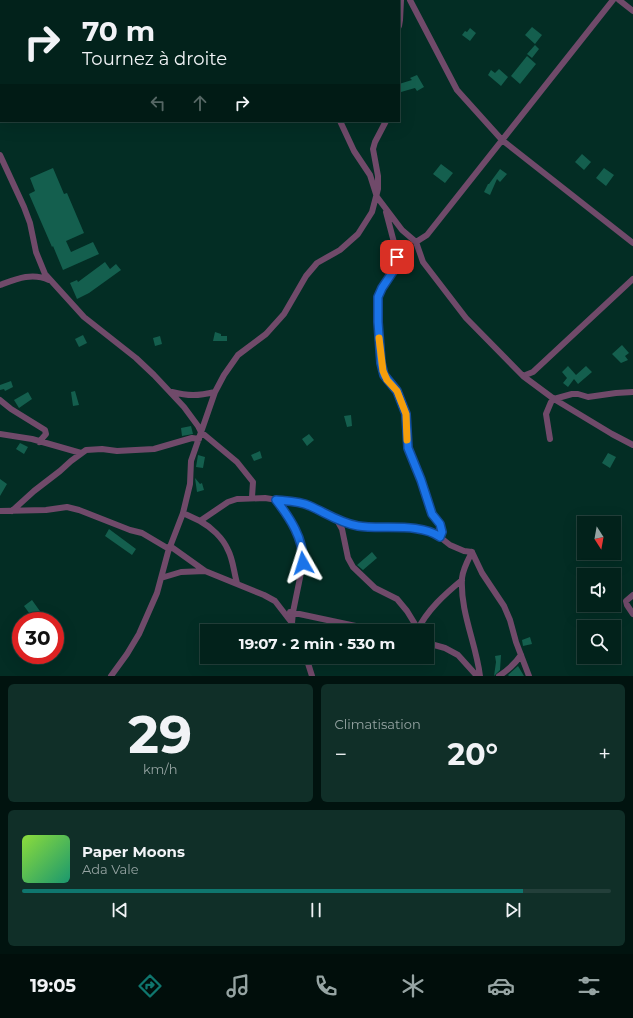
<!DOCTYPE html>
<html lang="fr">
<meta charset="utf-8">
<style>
:root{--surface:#02221b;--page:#102f28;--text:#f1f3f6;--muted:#96a4a3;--line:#233f3a;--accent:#0f766e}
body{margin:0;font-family:Montserrat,sans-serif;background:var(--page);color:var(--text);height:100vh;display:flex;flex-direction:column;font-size:15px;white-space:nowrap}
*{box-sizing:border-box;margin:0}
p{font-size:13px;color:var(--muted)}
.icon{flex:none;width:22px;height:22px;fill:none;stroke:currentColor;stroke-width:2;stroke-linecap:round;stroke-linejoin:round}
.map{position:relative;height:676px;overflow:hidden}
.side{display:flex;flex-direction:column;gap:8px;padding:8px;background:#01130f;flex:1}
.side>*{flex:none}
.guide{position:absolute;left:0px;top:0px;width:400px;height:122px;box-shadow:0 4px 16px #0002,0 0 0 1px var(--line);background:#02221b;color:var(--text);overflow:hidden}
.needle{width:26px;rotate:169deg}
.fabs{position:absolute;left:577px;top:516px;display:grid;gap:8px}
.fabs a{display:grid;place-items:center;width:44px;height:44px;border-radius:0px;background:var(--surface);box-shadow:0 4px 16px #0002,0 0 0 1px var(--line);font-size:20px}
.speed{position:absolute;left:12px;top:612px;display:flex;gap:8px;font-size:20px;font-weight:700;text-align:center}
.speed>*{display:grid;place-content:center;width:52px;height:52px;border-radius:50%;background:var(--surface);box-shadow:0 4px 16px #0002,0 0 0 1px var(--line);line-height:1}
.speed .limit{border:6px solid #d22;background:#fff;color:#111}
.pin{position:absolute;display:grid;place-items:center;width:34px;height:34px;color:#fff;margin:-17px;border-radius:8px;box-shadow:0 2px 6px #0006}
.me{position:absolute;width:44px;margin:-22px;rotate:354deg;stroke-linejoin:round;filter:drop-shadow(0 0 3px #0008)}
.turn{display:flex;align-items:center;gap:14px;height:84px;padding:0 16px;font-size:18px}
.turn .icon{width:52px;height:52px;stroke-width:2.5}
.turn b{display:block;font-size:28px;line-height:34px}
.lanes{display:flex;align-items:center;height:38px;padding:0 16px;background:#0003;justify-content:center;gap:20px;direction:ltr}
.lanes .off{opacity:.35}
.big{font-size:30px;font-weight:700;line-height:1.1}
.side .tile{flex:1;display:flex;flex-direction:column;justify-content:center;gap:6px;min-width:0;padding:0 14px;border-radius:6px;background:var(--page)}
.side .dial{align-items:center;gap:0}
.dial b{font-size:52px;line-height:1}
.song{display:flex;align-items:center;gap:12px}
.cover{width:48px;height:48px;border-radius:6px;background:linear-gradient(135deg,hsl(90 70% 55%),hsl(160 70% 35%))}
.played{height:4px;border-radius:2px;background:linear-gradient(90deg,var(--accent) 85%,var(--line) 85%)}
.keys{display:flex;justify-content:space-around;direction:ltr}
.heat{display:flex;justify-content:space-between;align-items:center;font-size:22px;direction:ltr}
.side .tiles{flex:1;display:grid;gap:8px;grid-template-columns:1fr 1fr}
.tile:last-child{grid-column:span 2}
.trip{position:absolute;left:200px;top:624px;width:234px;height:40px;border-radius:0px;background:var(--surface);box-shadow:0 4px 16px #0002,0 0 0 1px var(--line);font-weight:700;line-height:40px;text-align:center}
.tabs{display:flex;height:64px;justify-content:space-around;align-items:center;background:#010e0b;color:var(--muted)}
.tabs .icon{width:28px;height:28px}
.tabs .active{color:var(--accent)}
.tabs b{font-size:18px;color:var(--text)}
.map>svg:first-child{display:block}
.building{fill:#145f4e}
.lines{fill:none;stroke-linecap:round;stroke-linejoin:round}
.street{stroke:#704a6a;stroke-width:6}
.route-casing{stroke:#114b97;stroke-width:10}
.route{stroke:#1a73e8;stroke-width:7}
.slow{stroke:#f59e0b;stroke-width:7}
</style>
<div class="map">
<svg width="633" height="676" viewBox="0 0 633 676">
<rect width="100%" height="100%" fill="#032d24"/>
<!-- building -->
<path class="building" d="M 532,27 L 542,35 L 535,44 L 525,35 Z
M 470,28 L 476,33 L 470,41 L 462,35 L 465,31 L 467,32 Z
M 535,45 L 539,49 L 532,58 L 527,54 Z
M 527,56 L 536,64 L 520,84 L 511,76 Z
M 499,69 L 508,77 L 501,86 L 488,75 L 491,70 L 495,73 Z
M 417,75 L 424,87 L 417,91 L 415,88 L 401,92 L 399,84 L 412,80 L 410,78 Z
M 582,154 L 591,162 L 584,170 L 575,162 Z
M 441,164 L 453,173 L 445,183 L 433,174 Z
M 53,168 L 64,194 L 67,193 L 84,233 L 66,241 L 71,252 L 93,242 L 99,254 L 63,270 L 53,246 L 52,247 L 29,194 L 35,191 L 30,178 Z
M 604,168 L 614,175 L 606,186 L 596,178 Z
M 500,169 L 507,174 L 500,182 L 497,179 L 490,195 L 484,192 L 488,184 L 489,184 Z
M 105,262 L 110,269 L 116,264 L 121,270 L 89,293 L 77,299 L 70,283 L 77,280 L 78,282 Z
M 215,332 L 221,334 L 221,336 L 227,336 L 227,341 L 213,341 Z
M 83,335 L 87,343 L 79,347 L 75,339 Z
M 160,336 L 162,344 L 155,346 L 153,338 Z
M 622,345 L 629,353 L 625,356 L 628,360 L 621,363 L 612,354 Z
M 568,366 L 576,375 L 586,366 L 592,372 L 578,384 L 574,379 L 568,387 L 563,383 L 567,378 L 562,372 Z
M 11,381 L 13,387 L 5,391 L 4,389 L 0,390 L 0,385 Z
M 75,391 L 79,405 L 73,406 L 71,392 Z
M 28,392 L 32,399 L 19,408 L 14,400 Z
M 351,415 L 352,426 L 347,427 L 344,416 Z
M 191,426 L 193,434 L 182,436 L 181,428 Z
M 309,434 L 314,440 L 307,446 L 302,439 Z
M 20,443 L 28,447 L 24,454 L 16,449 Z
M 260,451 L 262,458 L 254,461 L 251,455 Z
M 608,453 L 616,457 L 610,468 L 602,463 Z
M 198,455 L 205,457 L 203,468 L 196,467 Z
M 195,478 L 200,484 L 202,483 L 204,490 L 197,492 Z
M 0,479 L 7,484 L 0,496 Z
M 109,529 L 136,549 L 132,555 L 105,536 Z
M 372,552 L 377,558 L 363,570 L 357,565 Z
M 32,600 L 47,621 L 35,621 L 24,606 Z
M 530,637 L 532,644 L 523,646 L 522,640 Z
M 501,655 L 500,670 L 494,676 L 496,662 L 495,656 Z
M 518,666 L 524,676 L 509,676 L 508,675 Z"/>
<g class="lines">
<!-- street -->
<path class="street" d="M 279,0 L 279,1
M 410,0 L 457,90 L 502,140 L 633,243
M 619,0 L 633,11
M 329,1 L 329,0
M 399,26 L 400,20 L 401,0
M 340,121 L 354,151 L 370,175 L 377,197 L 402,230 L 416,242 L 423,262 L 466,318 L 523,376 L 554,399 L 612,434 L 633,445
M 0,155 L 24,207 L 30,223 L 36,252 L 45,274 L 84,317 L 136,358 L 154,375 L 184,407 L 198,426 L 201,432 L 237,462 L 253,482 L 252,497
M 386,212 L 396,250 L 397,260 L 396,267 L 382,287 L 378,297 L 378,331 L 381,363 L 384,375 L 397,391 L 406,414 L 408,448 L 421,479 L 432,514 L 440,524 L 442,532 L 440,537
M 416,242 L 427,235 L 613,0
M 0,285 C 16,279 32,272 49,280
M 523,376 L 533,372 L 633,279
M 172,392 C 188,396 198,396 215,392
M 0,400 L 11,409 L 45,430 L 46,434 L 39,442
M 0,434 L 32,439 L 81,453
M 550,439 L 546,414 L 551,402 L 554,399 L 572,394 L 578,394 L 588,397 L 616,393 L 633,392
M 276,500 L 293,525 L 303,554 L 303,563 L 293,612 L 292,623
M 0,511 L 46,510 L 67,507 L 79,510 L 130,530 L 142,533 L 169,549
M 12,511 L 34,491 L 60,471 L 71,461 L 86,450 L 102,449 L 117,451 L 154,449 L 185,440 L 192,438 L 199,439
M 183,513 L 200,521 L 228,502 L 237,499 L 265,498 L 309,505 L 335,519 L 357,526 L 398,527 L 421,530 L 436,534 L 450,545 L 464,551 L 472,552
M 337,520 L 342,529 L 348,558 L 353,567 L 375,588 L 397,599 L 407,611 L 418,629
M 200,521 C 211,527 223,538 228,550 C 233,559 234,573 237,583
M 170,546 L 205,571 L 264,595 L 275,601 L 292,623 L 296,631
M 472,552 L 482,573 L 504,606 L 510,620 L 516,642 L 529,676
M 472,552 C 468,560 463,569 462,578 C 460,612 476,643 480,676
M 161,578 L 181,572 L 205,571
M 633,595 L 626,601 L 627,605 L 633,614
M 290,612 L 379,631
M 417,631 C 427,610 445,594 462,580
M 427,643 L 445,648 L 458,655 L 477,676
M 306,657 L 312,676
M 111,676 L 127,654 L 139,634 L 157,593 L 168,552 L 183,513 L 190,484 L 191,461 L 215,392 L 224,375 L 238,355 L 266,334 L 284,314 L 306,276 L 317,263 L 340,250 L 358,234 L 372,212 L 378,189 L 378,176 L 373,149 L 375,142 L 386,121
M 499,676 C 508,670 515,664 521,655"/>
</g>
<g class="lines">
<defs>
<path id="route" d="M 303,563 C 304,539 290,518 276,500 C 287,501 300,501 310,506 C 326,513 340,523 358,526 C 381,530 420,522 440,537 L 442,532 L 440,524 L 432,514 L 421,480 L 408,448 L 406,414 L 397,391 L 384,375 L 381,363 L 378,322 L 378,297 L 382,288 L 396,267 L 397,257"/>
</defs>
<!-- route casing -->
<use href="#route" class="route-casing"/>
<!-- route -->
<use href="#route" class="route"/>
<!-- slow -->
<path class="slow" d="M 379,338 L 383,371 L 387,380 L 397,391 L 406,414 L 407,440"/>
</g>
</svg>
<div class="fabs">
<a><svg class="needle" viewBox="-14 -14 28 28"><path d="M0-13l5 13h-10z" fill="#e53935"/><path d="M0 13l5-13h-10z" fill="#96a4a3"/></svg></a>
<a><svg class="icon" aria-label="sound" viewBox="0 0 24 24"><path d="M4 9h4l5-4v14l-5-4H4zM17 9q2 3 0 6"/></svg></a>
<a><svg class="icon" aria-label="search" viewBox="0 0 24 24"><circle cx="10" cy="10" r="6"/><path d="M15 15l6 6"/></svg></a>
</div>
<div class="speed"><div class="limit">30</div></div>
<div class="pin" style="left:397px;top:257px;background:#d93025"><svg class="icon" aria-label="arrive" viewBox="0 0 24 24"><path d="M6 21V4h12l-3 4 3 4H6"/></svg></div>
<svg class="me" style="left:303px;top:563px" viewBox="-20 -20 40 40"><path d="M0-17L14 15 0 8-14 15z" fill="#1a73e8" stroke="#fff" stroke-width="4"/></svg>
<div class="trip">19:07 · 2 min · 530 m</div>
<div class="guide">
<div class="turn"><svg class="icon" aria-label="right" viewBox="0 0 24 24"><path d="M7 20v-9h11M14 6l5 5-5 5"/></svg><div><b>70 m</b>Tournez à droite</div></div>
<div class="lanes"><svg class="icon off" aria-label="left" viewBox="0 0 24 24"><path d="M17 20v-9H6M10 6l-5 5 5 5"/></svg><svg class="icon off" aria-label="ahead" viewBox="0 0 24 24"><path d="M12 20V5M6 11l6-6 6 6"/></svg><svg class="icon" aria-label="right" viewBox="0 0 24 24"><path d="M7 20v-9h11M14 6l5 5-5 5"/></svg></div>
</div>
</div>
<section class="side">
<div class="tiles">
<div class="tile dial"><b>29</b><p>km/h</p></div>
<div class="tile"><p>Climatisation</p>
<div class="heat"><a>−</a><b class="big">20°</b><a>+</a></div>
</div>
<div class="tile">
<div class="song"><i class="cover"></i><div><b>Paper Moons</b><p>Ada Vale</p></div></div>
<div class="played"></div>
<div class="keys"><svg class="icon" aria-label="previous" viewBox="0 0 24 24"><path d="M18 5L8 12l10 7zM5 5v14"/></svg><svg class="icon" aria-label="pause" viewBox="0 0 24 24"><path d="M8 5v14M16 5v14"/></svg><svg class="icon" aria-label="next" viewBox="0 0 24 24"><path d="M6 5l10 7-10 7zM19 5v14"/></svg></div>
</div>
</div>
</section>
<nav class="tabs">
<b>19:05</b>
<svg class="icon active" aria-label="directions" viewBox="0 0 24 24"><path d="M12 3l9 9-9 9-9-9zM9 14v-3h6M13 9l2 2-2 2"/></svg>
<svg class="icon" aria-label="music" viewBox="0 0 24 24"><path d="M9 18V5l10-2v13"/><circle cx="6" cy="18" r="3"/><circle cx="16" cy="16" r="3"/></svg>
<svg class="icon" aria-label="phone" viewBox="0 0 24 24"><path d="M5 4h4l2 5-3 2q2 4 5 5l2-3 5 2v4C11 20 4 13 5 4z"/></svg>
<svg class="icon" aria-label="climate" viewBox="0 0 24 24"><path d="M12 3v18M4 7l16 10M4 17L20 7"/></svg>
<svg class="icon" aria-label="car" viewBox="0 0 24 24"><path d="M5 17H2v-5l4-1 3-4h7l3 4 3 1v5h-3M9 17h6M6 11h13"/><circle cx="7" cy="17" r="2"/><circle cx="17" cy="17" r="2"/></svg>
<svg class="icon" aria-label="filters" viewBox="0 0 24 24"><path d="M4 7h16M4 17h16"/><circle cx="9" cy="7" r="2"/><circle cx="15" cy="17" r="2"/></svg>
</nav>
